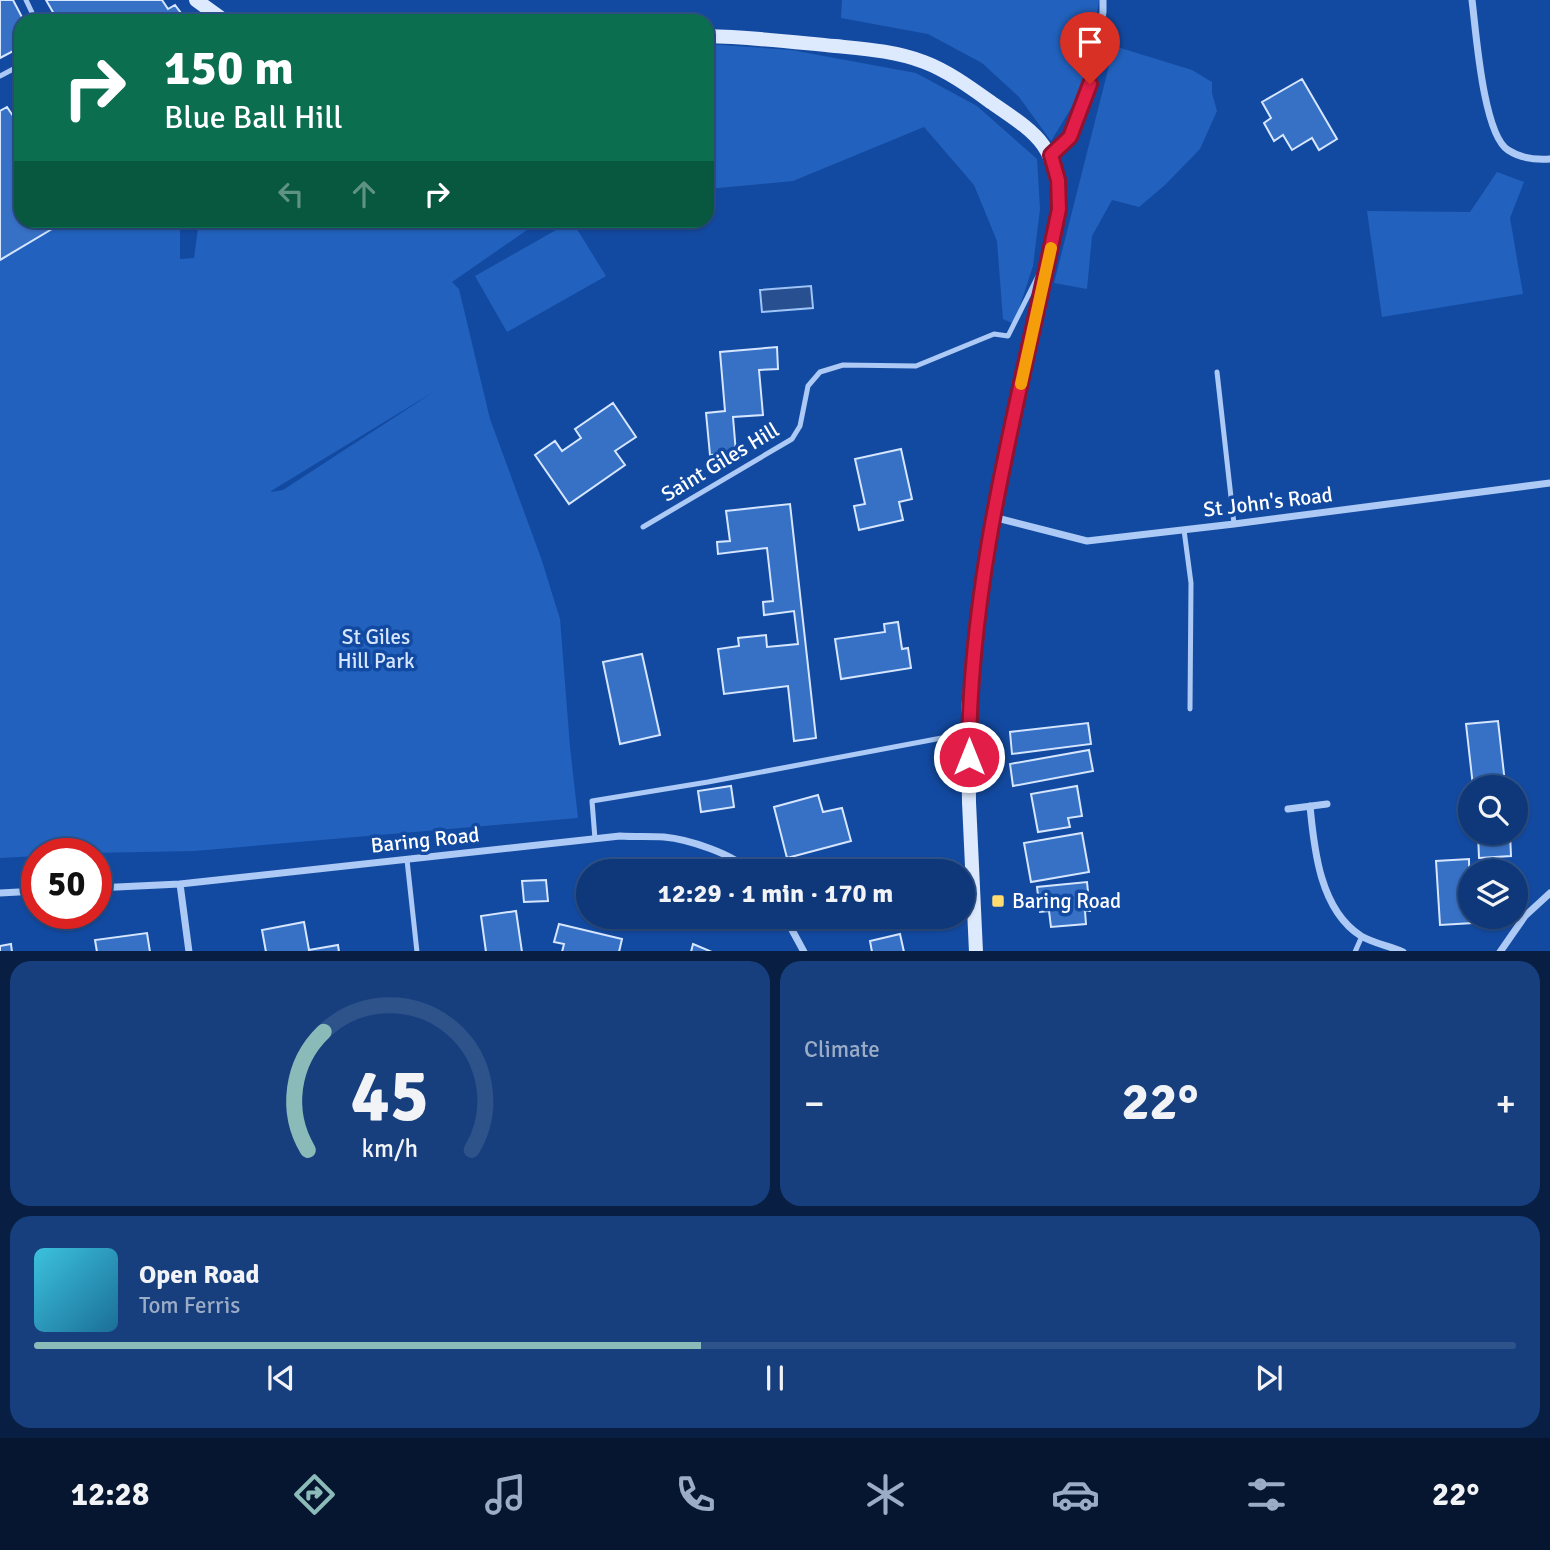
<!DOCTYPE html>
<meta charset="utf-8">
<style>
:root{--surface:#0e3879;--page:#173f7e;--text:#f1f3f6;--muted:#9bacc6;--line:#2e528a;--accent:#8bbbb9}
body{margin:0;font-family:Signika,sans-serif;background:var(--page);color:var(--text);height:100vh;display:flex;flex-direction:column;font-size:26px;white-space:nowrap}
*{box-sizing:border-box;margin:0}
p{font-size:23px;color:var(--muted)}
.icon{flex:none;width:38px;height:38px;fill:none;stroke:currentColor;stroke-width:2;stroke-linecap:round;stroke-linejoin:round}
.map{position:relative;height:951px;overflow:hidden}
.drawer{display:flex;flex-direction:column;gap:10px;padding:10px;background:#081f43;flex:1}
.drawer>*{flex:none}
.banner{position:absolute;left:14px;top:14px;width:700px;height:214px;border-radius:21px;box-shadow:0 2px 5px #0004,0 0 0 2px var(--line);background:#0b6e4f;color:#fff;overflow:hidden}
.controls{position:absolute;left:1458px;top:775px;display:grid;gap:14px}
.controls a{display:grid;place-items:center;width:70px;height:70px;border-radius:50%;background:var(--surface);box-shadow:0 2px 5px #0004,0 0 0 2px var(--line);font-size:35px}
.speed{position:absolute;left:21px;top:838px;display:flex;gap:14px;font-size:35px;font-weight:700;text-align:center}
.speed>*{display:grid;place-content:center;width:91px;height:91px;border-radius:50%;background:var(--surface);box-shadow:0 2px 5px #0004,0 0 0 2px var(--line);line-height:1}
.speed .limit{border:10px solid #d22;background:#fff;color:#111}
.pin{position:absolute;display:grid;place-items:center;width:60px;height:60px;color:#fff;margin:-72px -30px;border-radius:50% 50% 50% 0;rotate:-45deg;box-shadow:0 0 7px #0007}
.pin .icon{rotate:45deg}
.me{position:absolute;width:77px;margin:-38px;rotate:0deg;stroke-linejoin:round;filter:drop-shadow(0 0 5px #0008)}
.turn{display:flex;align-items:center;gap:24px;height:147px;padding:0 35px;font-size:32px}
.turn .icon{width:91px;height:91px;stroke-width:2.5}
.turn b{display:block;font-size:49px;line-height:60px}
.lanes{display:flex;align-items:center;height:66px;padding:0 35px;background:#0003;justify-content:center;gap:35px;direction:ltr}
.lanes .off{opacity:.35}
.big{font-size:52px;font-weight:700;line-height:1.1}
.drawer .tile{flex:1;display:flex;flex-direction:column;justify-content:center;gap:10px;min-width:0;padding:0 24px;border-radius:21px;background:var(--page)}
.drawer .dial{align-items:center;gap:0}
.dial svg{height:182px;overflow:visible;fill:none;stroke:var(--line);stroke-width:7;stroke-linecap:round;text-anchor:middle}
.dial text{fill:var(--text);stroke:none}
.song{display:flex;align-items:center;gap:21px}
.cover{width:84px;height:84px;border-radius:10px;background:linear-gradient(135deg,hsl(190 70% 55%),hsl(200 70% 35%))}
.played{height:7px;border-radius:4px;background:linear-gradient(90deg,var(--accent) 45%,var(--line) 45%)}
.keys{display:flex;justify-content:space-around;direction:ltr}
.heat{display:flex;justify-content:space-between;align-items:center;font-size:38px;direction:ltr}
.drawer .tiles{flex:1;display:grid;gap:10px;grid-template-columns:1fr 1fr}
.tile:last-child{grid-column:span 2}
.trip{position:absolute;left:576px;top:859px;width:399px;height:70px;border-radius:35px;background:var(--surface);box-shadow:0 2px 5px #0004,0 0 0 2px var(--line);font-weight:700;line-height:70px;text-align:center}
.tab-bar{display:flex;height:112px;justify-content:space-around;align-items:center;background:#061630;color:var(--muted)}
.tab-bar .icon{width:49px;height:49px}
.tab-bar .current{color:var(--accent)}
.tab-bar b{font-size:32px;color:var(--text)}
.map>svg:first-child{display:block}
.green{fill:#2262be;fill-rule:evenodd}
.water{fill:#285091;stroke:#9fc4f7;stroke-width:2}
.building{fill:#3771c6;stroke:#d5e6fe;stroke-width:2}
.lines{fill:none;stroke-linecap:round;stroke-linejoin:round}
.lane{stroke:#accaf5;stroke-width:5}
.street{stroke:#accaf5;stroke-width:7}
.secondary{stroke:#dde9fd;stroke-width:14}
.route-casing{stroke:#92132f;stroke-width:18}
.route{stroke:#e11d48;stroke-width:12}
.slow{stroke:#f59e0b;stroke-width:12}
.poi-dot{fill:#ffdc70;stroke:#134aa1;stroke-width:2.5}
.labels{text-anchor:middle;stroke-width:7;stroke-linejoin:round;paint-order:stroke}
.street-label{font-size:21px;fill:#fff;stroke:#134aa1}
.park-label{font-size:21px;fill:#d5e6fe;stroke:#134aa1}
.poi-label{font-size:21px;fill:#fff;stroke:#134aa1;text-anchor:start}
</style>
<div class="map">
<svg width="1550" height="952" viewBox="0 0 1550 952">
<rect width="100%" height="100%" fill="#134aa1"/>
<!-- green -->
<path class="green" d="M 842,0 L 1099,0 L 1086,84 L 1051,141 L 1019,97 L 982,63 L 928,34 L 841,18 Z
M 707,44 L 791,50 L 916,73 L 977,106 L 1037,159 L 1040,209 L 1033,266 L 1014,324 L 1003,319 L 997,241 L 974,185 L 924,127 L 793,181 L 707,189 Z
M 1114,46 L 1192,70 L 1212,82 L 1212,93 L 1217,111 L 1200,149 L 1165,185 L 1139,207 L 1112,200 L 1092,236 L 1087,289 L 1054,283 Z
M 1497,172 L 1524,182 L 1510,218 L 1523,294 L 1382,317 L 1367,211 L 1470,212 Z
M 67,221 L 180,221 L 180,259 L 194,258 L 199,221 L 540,221 L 452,282 L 459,289 L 490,419 L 541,558 L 560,619 L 570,747 L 578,818 L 194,851 L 37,854 L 37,856 L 0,858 L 0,260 ZM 435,391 L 283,490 L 271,492 L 271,491 Z
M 572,221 L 606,276 L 507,332 L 475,276 Z"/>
<!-- water -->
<path class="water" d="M 811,286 L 813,308 L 762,312 L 760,290 Z"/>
<!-- building -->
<path class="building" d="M 0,0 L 13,0 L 24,21 L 21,21 L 21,47 L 0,58 Z
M 46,0 L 162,0 L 168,9 L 175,5 L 187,21 L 58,21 Z
M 1302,79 L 1337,139 L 1319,150 L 1312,138 L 1292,150 L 1283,135 L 1274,141 L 1264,123 L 1271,118 L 1262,102 Z
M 7,107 L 13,116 L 21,111 L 21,220 L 67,220 L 0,260 L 0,111 Z
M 777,347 L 778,369 L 759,370 L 763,415 L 733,417 L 736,453 L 710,455 L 706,413 L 725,411 L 720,352 Z
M 613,403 L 636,437 L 615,451 L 625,465 L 569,504 L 535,455 L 555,441 L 562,451 L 581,438 L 575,429 Z
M 901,449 L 912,499 L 899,502 L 903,520 L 859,530 L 854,506 L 865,504 L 855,459 Z
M 790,504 L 816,738 L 794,741 L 788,686 L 724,694 L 718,649 L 739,646 L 738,638 L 766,635 L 767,647 L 798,644 L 794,611 L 764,615 L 763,602 L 773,601 L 767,548 L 718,554 L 717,542 L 730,541 L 726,511 Z
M 898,622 L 902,649 L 908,648 L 911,668 L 841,679 L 835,639 L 885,632 L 884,624 Z
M 642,654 L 660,735 L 620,744 L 603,662 Z
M 1498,721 L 1505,783 L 1473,786 L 1466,724 Z
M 1088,723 L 1091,744 L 1012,754 L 1010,732 Z
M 1089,750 L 1093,771 L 1013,786 L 1010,764 Z
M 731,786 L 734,807 L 701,812 L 698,791 Z
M 1077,786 L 1082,816 L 1068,818 L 1070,827 L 1038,832 L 1031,794 Z
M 818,795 L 823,812 L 842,808 L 851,841 L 787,858 L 774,807 Z
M 1082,833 L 1089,872 L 1031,882 L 1024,843 Z
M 1478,833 L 1510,833 L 1511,856 L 1479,858 Z
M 1469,859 L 1470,917 L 1472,917 L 1473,923 L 1440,925 L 1436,861 Z
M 546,880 L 548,901 L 524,902 L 522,881 Z
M 1087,882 L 1090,911 L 1085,911 L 1086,924 L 1051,927 L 1049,911 L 1040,912 L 1037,887 Z
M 516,911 L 522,952 L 486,952 L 481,916 Z
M 304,922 L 309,950 L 338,945 L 339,952 L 266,952 L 262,930 Z
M 559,924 L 622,939 L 619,952 L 562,952 L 564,944 L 554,942 Z
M 147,933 L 150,952 L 97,952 L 95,940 Z
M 900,934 L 904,952 L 872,952 L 870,941 Z
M 11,944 L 12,952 L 0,952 L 0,946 Z
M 693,944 L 712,952 L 691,952 Z"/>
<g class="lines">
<!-- lane -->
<path class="lane" d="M 26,0 L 36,21
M 0,76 L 21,65
M 1217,372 L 1234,524
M 643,527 L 792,439 L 800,426 L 808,386 L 820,372 L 843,365 L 916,366 L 994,334 L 1008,336 L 1040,272
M 1184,530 L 1191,583 L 1190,709
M 595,839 L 592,801 L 708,782 L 947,737
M 407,860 L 417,952
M 1355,952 L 1362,936"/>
<!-- street -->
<path class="street" d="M 1472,0 C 1476,31 1483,134 1508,150 C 1520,158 1536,160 1550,159
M 1051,155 C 1057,149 1066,143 1071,135 C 1093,100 1096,52 1103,12 L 1103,0
M 993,517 L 1087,541 L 1234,524 L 1550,483
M 1310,806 C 1314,849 1320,910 1361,936 C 1373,943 1389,946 1403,952
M 1288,809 L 1327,804
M 180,884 L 189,952
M 96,888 L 180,884 L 620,836 C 635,837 650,836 664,837 C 687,839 735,854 750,872
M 0,893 L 37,891
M 785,917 L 804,952
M 1500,952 L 1525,916 L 1550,893"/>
<!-- secondary -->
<path class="secondary" d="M 196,0 L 225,21
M 707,36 C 750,37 792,42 835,46 C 865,49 895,51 924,62 C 948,71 971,88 992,103 C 1042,137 1056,146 1059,209 L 993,517 L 976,623 L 968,711 L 969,802 L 976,952"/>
</g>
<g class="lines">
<defs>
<path id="route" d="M 969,757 C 969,570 1022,390 1059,209 L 1058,180 L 1051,155 L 1070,137 L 1090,84"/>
</defs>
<!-- route casing -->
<use href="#route" class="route-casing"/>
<!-- route -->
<use href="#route" class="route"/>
<!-- slow -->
<path class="slow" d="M 1021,384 L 1051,248"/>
</g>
<!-- markers -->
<rect class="poi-dot" x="991" y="894" width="14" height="14" rx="3.5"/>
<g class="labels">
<!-- street labels -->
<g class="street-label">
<text transform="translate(720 462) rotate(-31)" y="7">Saint Giles Hill</text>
<text transform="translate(1268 502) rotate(-7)" y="7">St John's Road</text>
<text transform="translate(425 840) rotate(-6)" y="7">Baring Road</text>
</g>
<!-- park labels -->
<g class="park-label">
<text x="376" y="644">St Giles<tspan x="376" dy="24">Hill Park</tspan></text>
</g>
<!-- poi labels -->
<g class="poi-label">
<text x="1012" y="908">Baring Road</text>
</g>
</g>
</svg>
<div class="controls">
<a><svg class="icon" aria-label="search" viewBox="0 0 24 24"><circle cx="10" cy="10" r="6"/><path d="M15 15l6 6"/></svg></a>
<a><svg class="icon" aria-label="layers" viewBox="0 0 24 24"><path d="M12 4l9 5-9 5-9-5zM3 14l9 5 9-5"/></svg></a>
</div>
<div class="speed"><div class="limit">50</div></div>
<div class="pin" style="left:1090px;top:84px;background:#d93025"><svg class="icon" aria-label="arrive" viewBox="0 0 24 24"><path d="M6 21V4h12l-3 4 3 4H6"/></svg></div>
<svg class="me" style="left:969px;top:757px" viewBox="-20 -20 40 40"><circle r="17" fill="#e11d48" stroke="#fff" stroke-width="3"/><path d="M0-11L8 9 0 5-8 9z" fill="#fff"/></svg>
<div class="trip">12:29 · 1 min · 170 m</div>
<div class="banner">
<div class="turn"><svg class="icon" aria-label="right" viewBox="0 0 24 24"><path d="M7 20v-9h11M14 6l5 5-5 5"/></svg><div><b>150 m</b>Blue Ball Hill</div></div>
<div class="lanes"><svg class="icon off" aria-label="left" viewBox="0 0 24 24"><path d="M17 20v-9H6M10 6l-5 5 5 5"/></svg><svg class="icon off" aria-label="ahead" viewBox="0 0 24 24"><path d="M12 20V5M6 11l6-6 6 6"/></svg><svg class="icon" aria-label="right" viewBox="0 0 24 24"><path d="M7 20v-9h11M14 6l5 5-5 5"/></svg></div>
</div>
</div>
<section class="drawer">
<div class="tiles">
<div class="tile dial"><svg viewBox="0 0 100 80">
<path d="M14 69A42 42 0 1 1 86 69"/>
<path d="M14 69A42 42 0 0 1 21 17" stroke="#8bbbb9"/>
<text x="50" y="56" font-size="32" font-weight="700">45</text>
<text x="50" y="72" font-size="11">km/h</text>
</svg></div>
<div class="tile"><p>Climate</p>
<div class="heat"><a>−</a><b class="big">22°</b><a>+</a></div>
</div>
<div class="tile">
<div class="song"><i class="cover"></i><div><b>Open Road</b><p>Tom Ferris</p></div></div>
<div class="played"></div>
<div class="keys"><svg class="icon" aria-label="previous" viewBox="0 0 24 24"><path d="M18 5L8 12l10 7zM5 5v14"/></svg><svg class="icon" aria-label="pause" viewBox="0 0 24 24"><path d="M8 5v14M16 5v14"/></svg><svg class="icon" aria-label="next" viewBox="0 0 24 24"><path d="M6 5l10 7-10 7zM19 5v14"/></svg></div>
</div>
</div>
</section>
<nav class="tab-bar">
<b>12:28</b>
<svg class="icon current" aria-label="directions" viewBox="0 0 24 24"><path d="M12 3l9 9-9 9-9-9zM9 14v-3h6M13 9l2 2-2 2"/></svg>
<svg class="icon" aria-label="music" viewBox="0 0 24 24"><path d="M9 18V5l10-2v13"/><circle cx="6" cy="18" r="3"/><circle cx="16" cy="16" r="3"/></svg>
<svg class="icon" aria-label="phone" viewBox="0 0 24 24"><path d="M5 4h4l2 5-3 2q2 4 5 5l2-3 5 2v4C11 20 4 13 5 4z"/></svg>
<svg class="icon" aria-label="climate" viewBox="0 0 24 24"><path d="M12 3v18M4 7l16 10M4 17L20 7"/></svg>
<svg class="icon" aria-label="car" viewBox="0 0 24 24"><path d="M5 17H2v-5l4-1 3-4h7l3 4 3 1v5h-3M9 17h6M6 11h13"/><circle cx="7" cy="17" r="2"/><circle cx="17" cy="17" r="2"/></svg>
<svg class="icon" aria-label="filters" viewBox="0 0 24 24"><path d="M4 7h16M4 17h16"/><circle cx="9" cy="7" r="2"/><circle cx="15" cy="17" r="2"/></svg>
<b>22°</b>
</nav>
